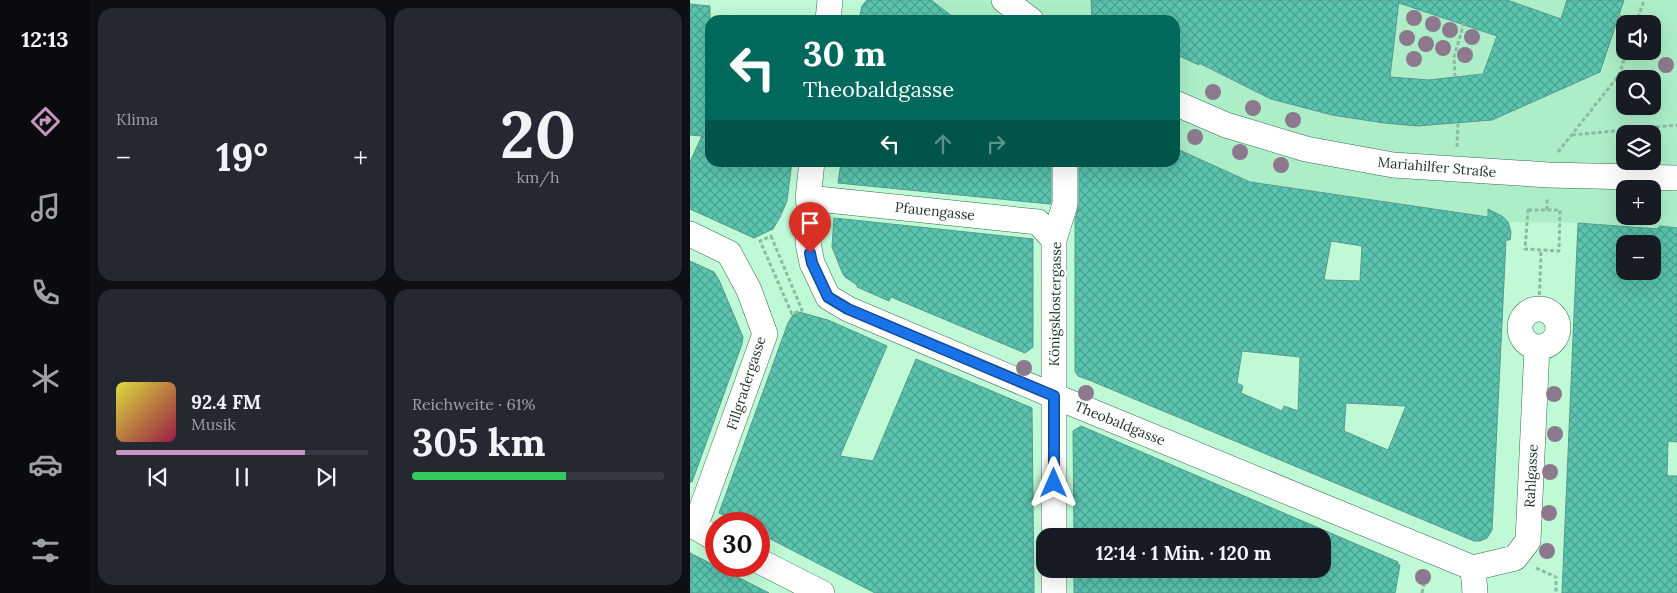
<!DOCTYPE html>
<html lang="de">
<meta charset="utf-8">
<style>
:root{--surface:#171b24;--page:#242831;--text:#f1f3f6;--muted:#9ea1a6;--line:#363941;--accent:#c793bf}
body{margin:0;font-family:Lora,serif;background:var(--page);color:var(--text);height:100vh;display:flex;flex-direction:column;font-size:19px;white-space:nowrap}
*{box-sizing:border-box;margin:0}
p{font-size:16px;color:var(--muted)}
.icon{flex:none;width:28px;height:28px;fill:none;stroke:currentColor;stroke-width:2;stroke-linecap:round;stroke-linejoin:round}
.map{position:relative;flex:1;overflow:hidden}
.details{display:flex;flex-direction:column;gap:8px;padding:8px;background:#0d0f14;width:600px}
.details>*{flex:none}
.hud{position:absolute;left:15px;top:15px;width:475px;height:152px;border-radius:15px;box-shadow:0 5px 20px #0002;background:#00695c;color:#fff;overflow:hidden}
.controls{position:absolute;left:926px;top:15px;display:grid;gap:10px}
.controls a{display:grid;place-items:center;width:45px;height:45px;border-radius:10px;background:var(--surface);box-shadow:0 5px 20px #0002;font-size:25px}
.speed{position:absolute;left:15px;top:512px;display:flex;gap:10px;font-size:25px;font-weight:700;text-align:center}
.speed>*{display:grid;place-content:center;width:65px;height:65px;border-radius:50%;background:var(--surface);box-shadow:0 5px 20px #0002;line-height:1}
.speed .limit{border:8px solid #d22;background:#fff;color:#111}
.pin{position:absolute;display:grid;place-items:center;width:42px;height:42px;color:#fff;margin:-51px -21px;border-radius:50% 50% 50% 0;rotate:-45deg;box-shadow:0 0 5px #0007}
.pin .icon{rotate:45deg}
.me{position:absolute;width:55px;margin:-28px;rotate:0deg;stroke-linejoin:round;filter:drop-shadow(0 0 4px #0008)}
.turn{display:flex;align-items:center;gap:18px;height:105px;padding:0 15px;font-size:22px}
.turn .icon{width:65px;height:65px;stroke-width:2.5}
.turn b{display:block;font-size:35px;line-height:42px}
.lanes{display:flex;align-items:center;height:48px;padding:0 15px;background:#0003;justify-content:center;gap:25px;direction:ltr}
.lanes .off{opacity:.35}
.big{font-size:38px;font-weight:700;line-height:1.1}
.details .card{flex:1;display:flex;flex-direction:column;justify-content:center;gap:8px;min-width:0;padding:0 18px;border-radius:15px;background:var(--page)}
.details .dial{align-items:center;gap:0}
.dial b{font-size:65px;line-height:1}
.song{display:flex;align-items:center;gap:15px}
.cover{width:60px;height:60px;border-radius:8px;background:linear-gradient(135deg,hsl(60 70% 55%),hsl(340 70% 35%))}
.played{height:5px;border-radius:2px;background:linear-gradient(90deg,var(--accent) 75%,var(--line) 75%)}
.keys{display:flex;justify-content:space-around;direction:ltr}
.heat{display:flex;justify-content:space-between;align-items:center;font-size:28px;direction:ltr}
.charge{height:8px;border-radius:4px;background:linear-gradient(90deg,#34c759 61%,var(--line) 0)}
.details .tiles{flex:1;display:grid;gap:8px;grid-template-columns:repeat(2,1fr)}
.trip{position:absolute;left:346px;top:528px;width:295px;height:50px;border-radius:15px;background:var(--surface);box-shadow:0 5px 20px #0002;font-weight:700;line-height:50px;text-align:center}
main{display:flex;flex:1;min-height:0}
.dock{display:flex;flex-direction:column;width:90px;justify-content:space-around;align-items:center;background:#090b0e;color:var(--muted)}
.dock .icon{width:35px;height:35px}
.dock .selected{color:var(--accent)}
.dock b{font-size:22px;color:var(--text)}
.map>svg:first-child{display:block}
.built{fill:#adeec8;fill-rule:evenodd}
.building{fill:url(#building-cross-hatch);stroke:#549a8c;fill-rule:evenodd}
.lines{fill:none;stroke-linecap:round;stroke-linejoin:round}
.minor-casing{stroke:#366c4f;stroke-width:26}
.path{stroke:#8cbb9f;stroke-width:3;stroke-dasharray:4 2.5;stroke-linecap:butt}
.minor{stroke:#fff;stroke-width:25}
.tree{fill:#8c798d}
.route-casing{stroke:#114b97;stroke-width:12}
.route{stroke:#1a73e8;stroke-width:9}
.labels{text-anchor:middle;stroke-width:5;stroke-linejoin:round;paint-order:stroke}
.street-label{font-size:14px;fill:#1b3225;stroke:#fff}
</style>
<main>
<nav class="dock">
<b>12:13</b>
<svg class="icon selected" aria-label="directions" viewBox="0 0 24 24"><path d="M12 3l9 9-9 9-9-9zM9 14v-3h6M13 9l2 2-2 2"/></svg>
<svg class="icon" aria-label="music" viewBox="0 0 24 24"><path d="M9 18V5l10-2v13"/><circle cx="6" cy="18" r="3"/><circle cx="16" cy="16" r="3"/></svg>
<svg class="icon" aria-label="phone" viewBox="0 0 24 24"><path d="M5 4h4l2 5-3 2q2 4 5 5l2-3 5 2v4C11 20 4 13 5 4z"/></svg>
<svg class="icon" aria-label="climate" viewBox="0 0 24 24"><path d="M12 3v18M4 7l16 10M4 17L20 7"/></svg>
<svg class="icon" aria-label="car" viewBox="0 0 24 24"><path d="M5 17H2v-5l4-1 3-4h7l3 4 3 1v5h-3M9 17h6M6 11h13"/><circle cx="7" cy="17" r="2"/><circle cx="17" cy="17" r="2"/></svg>
<svg class="icon" aria-label="filters" viewBox="0 0 24 24"><path d="M4 7h16M4 17h16"/><circle cx="9" cy="7" r="2"/><circle cx="15" cy="17" r="2"/></svg>
</nav>
<section class="details">
<div class="tiles">
<div class="card"><p>Klima</p>
<div class="heat"><a>−</a><b class="big">19°</b><a>+</a></div>
</div>
<div class="card dial"><b>20</b><p>km/h</p></div>
<div class="card">
<div class="song"><i class="cover"></i><div><b>92.4 FM</b><p>Musik</p></div></div>
<div class="played"></div>
<div class="keys"><svg class="icon" aria-label="previous" viewBox="0 0 24 24"><path d="M18 5L8 12l10 7zM5 5v14"/></svg><svg class="icon" aria-label="pause" viewBox="0 0 24 24"><path d="M8 5v14M16 5v14"/></svg><svg class="icon" aria-label="next" viewBox="0 0 24 24"><path d="M6 5l10 7-10 7zM19 5v14"/></svg></div>
</div>
<div class="card"><p>Reichweite · 61%</p><b class="big">305 km</b><div class="charge"></div></div>
</div>
</section>
<div class="map">
<svg width="987" height="593" viewBox="0 0 987 593">
<defs>
<pattern id="building-cross-hatch" width="8" height="8" patternUnits="userSpaceOnUse" patternTransform="scale(1.25)"><rect width="8" height="8" fill="#5bc5b0"/><path d="M0 0l8 8M0 8l8-8" fill="none" stroke="#4aa18f"/></pattern>
</defs>
<rect width="100%" height="100%" fill="#bff9d6"/>
<!-- built -->
<path class="built" d="M 241,0 L 987,0 L 987,229 L 970,226 L 967,229 L 892,223 L 818,222 L 807,214 L 798,213 L 798,217 L 560,182 L 485,148 L 485,20 L 267,20 ZM 935,24 L 962,24 L 962,51 L 935,51 ZM 935,79 L 962,79 L 962,106 L 935,106 ZM 935,134 L 962,134 L 962,161 L 935,161 ZM 935,189 L 962,189 L 962,216 L 935,216 Z"/>
<!-- building -->
<path class="building" d="M 177,0 L 241,0 L 267,20 L 169,20 L 172,6 Z
M 401,0 L 709,0 L 700,77 L 739,80 L 793,74 L 807,36 L 709,3 L 710,0 L 817,0 L 871,19 L 877,0 L 934,0 L 910,72 L 802,120 L 727,126 L 694,123 L 642,115 L 581,99 L 509,63 L 509,65 L 485,54 L 485,20 L 411,20 L 402,16 Z
M 0,4 L 20,6 L 20,162 L 102,162 L 97,201 L 90,217 L 83,229 L 64,238 L 0,209 L 0,162 L 12,136 L 0,135 Z
M 485,148 L 560,182 L 798,217 L 798,209 L 812,216 L 818,222 L 821,232 L 820,240 L 816,240 L 802,530 L 797,538 L 790,541 L 784,541 L 399,380 L 388,376 L 385,371 L 385,220 L 389,204 L 389,162 L 485,162 ZM 641,241 L 672,246 L 670,281 L 634,280 ZM 552,351 L 610,357 L 608,411 L 594,406 L 592,411 L 551,393 L 553,386 L 547,383 ZM 656,403 L 716,406 L 698,450 L 654,431 Z
M 151,162 L 361,162 L 361,202 L 360,204 L 148,183 Z
M 144,218 L 343,239 L 343,347 L 335,353 L 201,297 L 199,301 L 167,287 L 167,285 L 155,277 L 152,272 L 142,247 Z
M 888,223 L 967,229 L 970,226 L 987,228 L 987,442 L 978,441 L 977,476 L 987,476 L 987,593 L 872,593 ZM 935,244 L 962,244 L 962,271 L 935,271 Z
M 0,261 L 24,272 L 29,280 L 53,337 L 52,344 L 2,482 L 0,482 Z
M 109,312 L 138,320 L 197,346 L 150,456 L 183,461 L 226,359 L 342,408 L 344,593 L 185,593 L 69,533 L 69,524 L 49,524 L 29,513 L 98,323 L 103,315 Z
M 391,426 L 708,562 L 708,565 L 710,565 L 705,593 L 384,593 L 384,569 L 436,569 L 436,573 L 480,572 L 480,569 L 515,569 L 515,570 L 632,569 L 632,536 L 539,536 L 526,531 L 523,536 L 384,536 L 383,431 Z
M 0,553 L 79,593 L 0,593 Z"/>
<g class="lines">
<defs>
<path id="minor" d="M 314,0 L 341,20
M 138,20 L 140,0
M 485,103 L 536,125 L 616,149 L 703,165 L 859,175 L 987,178
M 122,162 L 118,198 L 120,211 L 118,243 L 122,263 L 138,297 L 158,309 L 364,396 L 783,568
M 118,198 L 348,222 L 364,240
M 0,234 L 39,253 L 59,290 L 75,334 L 5,527
M830 328a19 19 0 1 1 38 0a19 19 0 1 1-38 0Z
M 0,524 L 26,539
M 364,536 L 364,240 L 375,204 L 375,162
M 69,561 L 132,593
M 783,568 L 825,558 L 838,541 L 847,347
M 783,568 L 785,593
M 364,569 L 364,593"/>
</defs>
<!-- minor casing -->
<use href="#minor" class="minor-casing"/>
<!-- path -->
<path class="path" d="M 929,16 L 947,23
M 946,24 L 954,0
M 765,77 L 764,57 L 774,23
M 882,135 L 987,125
M 767,147 L 768,123
M 868,152 L 929,75 L 937,51
M 838,210 L 870,210 L 869,251 L 835,249 Z
M 857,210 L 857,198
M 81,236 L 112,310 L 102,314 L 70,241 Z
M 849,308 L 851,250
M 846,568 L 866,577 L 866,593
M 732,593 L 736,573"/>
<!-- minor -->
<use href="#minor" class="minor"/>
</g>
<!-- trees -->
<g class="tree">
<circle cx="724" cy="18" r="8"/>
<circle cx="743" cy="24" r="8"/>
<circle cx="760" cy="30" r="8"/>
<circle cx="782" cy="37" r="8"/>
<circle cx="717" cy="38" r="8"/>
<circle cx="736" cy="44" r="8"/>
<circle cx="753" cy="48" r="8"/>
<circle cx="775" cy="55" r="8"/>
<circle cx="724" cy="59" r="8"/>
<circle cx="976" cy="65" r="8"/>
<circle cx="523" cy="92" r="8"/>
<circle cx="563" cy="108" r="8"/>
<circle cx="603" cy="120" r="8"/>
<circle cx="505" cy="137" r="8"/>
<circle cx="550" cy="152" r="8"/>
<circle cx="591" cy="165" r="8"/>
<circle cx="334" cy="368" r="8"/>
<circle cx="396" cy="393" r="8"/>
<circle cx="864" cy="394" r="8"/>
<circle cx="865" cy="434" r="8"/>
<circle cx="860" cy="472" r="8"/>
<circle cx="859" cy="513" r="8"/>
<circle cx="857" cy="551" r="8"/>
<circle cx="733" cy="577" r="8"/>
</g>
<g class="lines">
<defs>
<path id="route" d="M 120,253 L 122,263 L 138,297 L 158,309 L 364,396 L 364,483"/>
</defs>
<!-- route casing -->
<use href="#route" class="route-casing"/>
<!-- route -->
<use href="#route" class="route"/>
</g>
<g class="labels">
<!-- street labels -->
<g class="street-label">
<text transform="translate(747 167) rotate(5)" y="5">Mariahilfer Straße</text>
<text transform="translate(245 211) rotate(6)" y="5">Pfauengasse</text>
<text transform="translate(365 304) rotate(-89)" y="5">Königsklostergasse</text>
<text transform="translate(56 383) rotate(-72)" y="5">Fillgradergasse</text>
<text transform="translate(430 423) rotate(22)" y="5">Theobaldgasse</text>
<text transform="translate(841 476) rotate(-87)" y="5">Rahlgasse</text>
</g>
</g>
</svg>
<div class="controls">
<a><svg class="icon" aria-label="sound" viewBox="0 0 24 24"><path d="M4 9h4l5-4v14l-5-4H4zM17 9q2 3 0 6"/></svg></a>
<a><svg class="icon" aria-label="search" viewBox="0 0 24 24"><circle cx="10" cy="10" r="6"/><path d="M15 15l6 6"/></svg></a>
<a><svg class="icon" aria-label="layers" viewBox="0 0 24 24"><path d="M12 4l9 5-9 5-9-5zM3 14l9 5 9-5"/></svg></a>
<a>+</a>
<a>−</a>
</div>
<div class="speed"><div class="limit">30</div></div>
<div class="pin" style="left:120px;top:253px;background:#d93025"><svg class="icon" aria-label="arrive" viewBox="0 0 24 24"><path d="M6 21V4h12l-3 4 3 4H6"/></svg></div>
<svg class="me" style="left:364px;top:483px" viewBox="-20 -20 40 40"><path d="M0-17L14 15 0 8-14 15z" fill="#1a73e8" stroke="#fff" stroke-width="4"/></svg>
<div class="trip">12:14 · 1 Min. · 120 m</div>
<div class="hud">
<div class="turn"><svg class="icon" aria-label="left" viewBox="0 0 24 24"><path d="M17 20v-9H6M10 6l-5 5 5 5"/></svg><div><b>30 m</b>Theobaldgasse</div></div>
<div class="lanes"><svg class="icon" aria-label="left" viewBox="0 0 24 24"><path d="M17 20v-9H6M10 6l-5 5 5 5"/></svg><svg class="icon off" aria-label="ahead" viewBox="0 0 24 24"><path d="M12 20V5M6 11l6-6 6 6"/></svg><svg class="icon off" aria-label="right" viewBox="0 0 24 24"><path d="M7 20v-9h11M14 6l5 5-5 5"/></svg></div>
</div>
</div>
</main>
